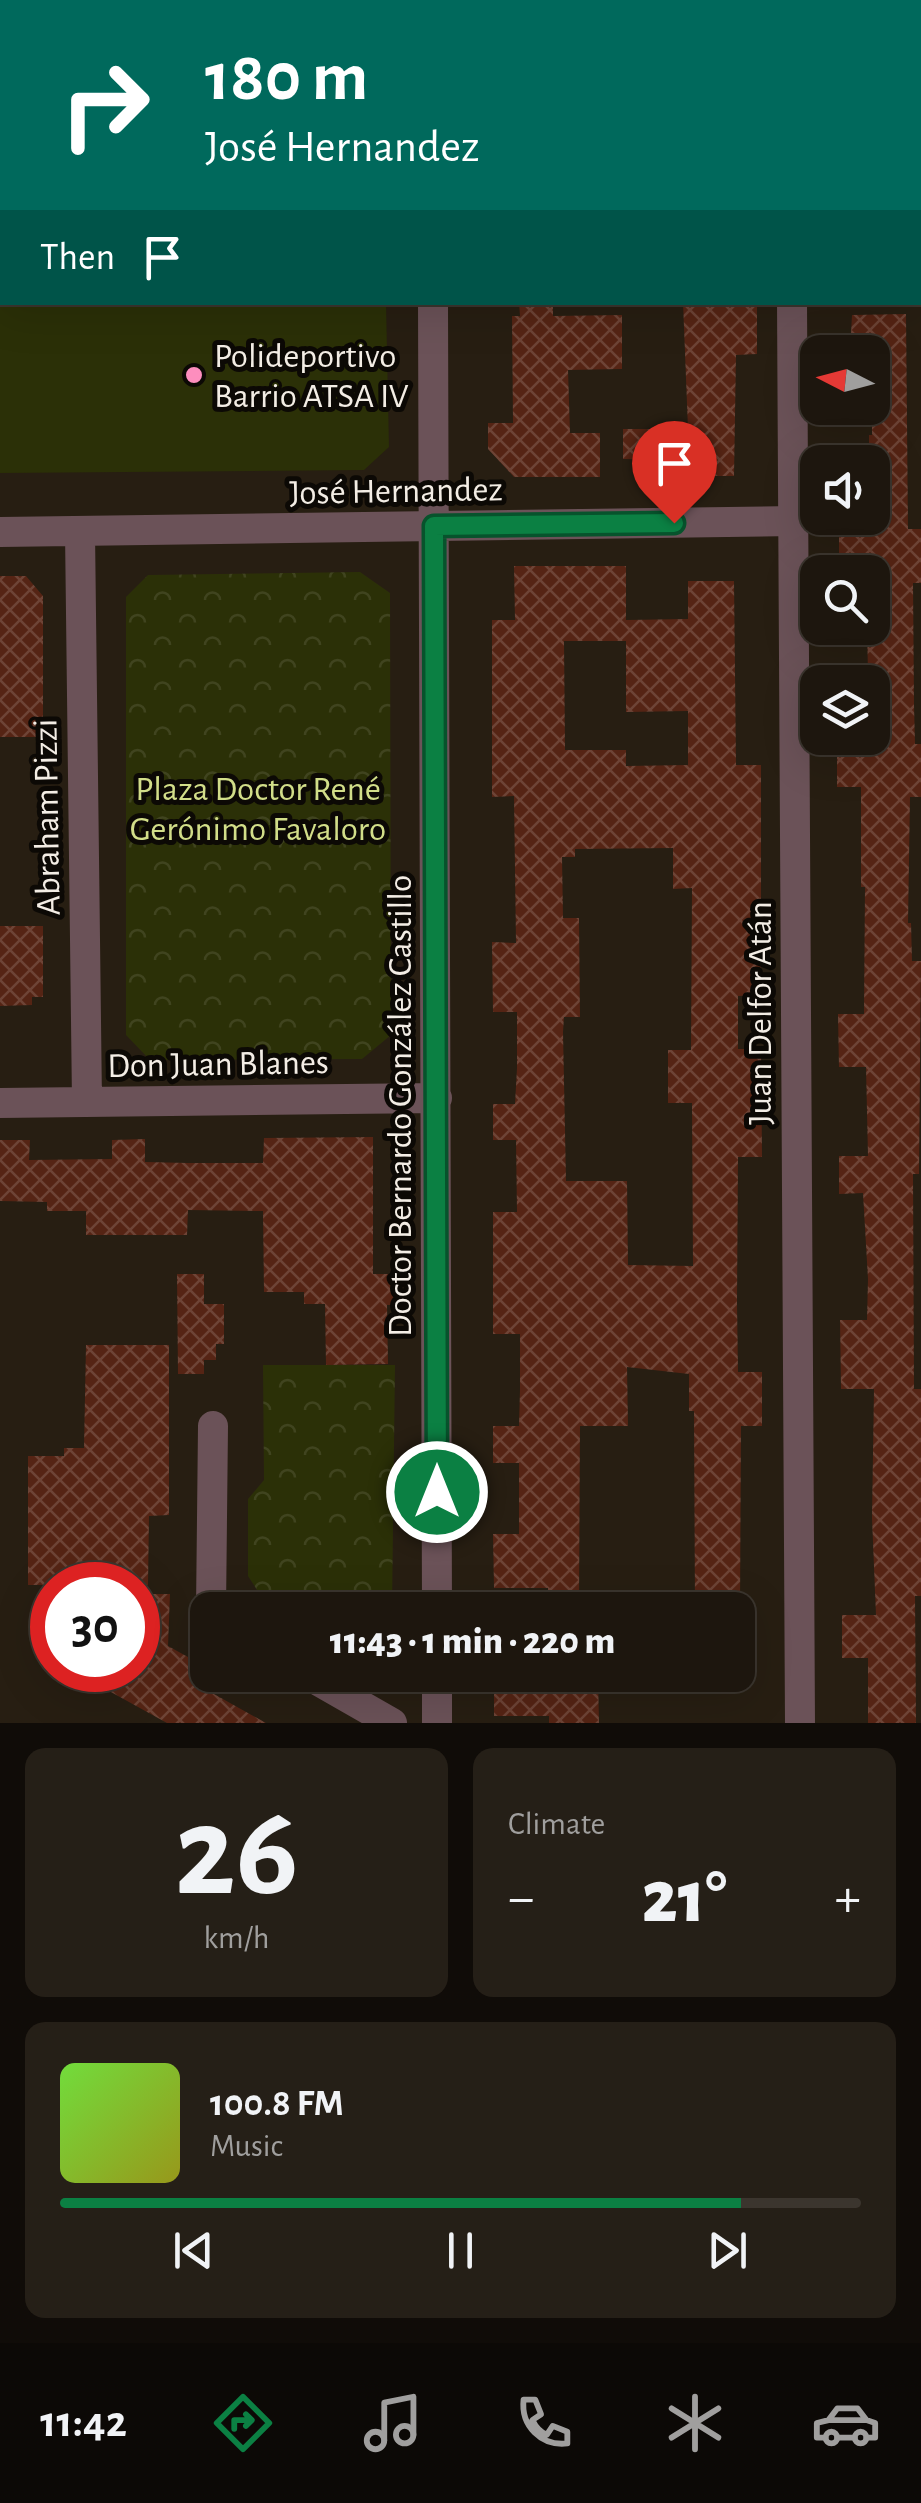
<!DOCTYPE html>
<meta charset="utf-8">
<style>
:root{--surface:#1d160e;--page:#251f17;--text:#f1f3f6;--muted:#a09f9e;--line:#3b352e;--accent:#0b8043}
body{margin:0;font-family:"Alegreya Sans",sans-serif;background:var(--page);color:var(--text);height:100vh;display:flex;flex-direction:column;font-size:38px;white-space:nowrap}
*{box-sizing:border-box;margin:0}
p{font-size:32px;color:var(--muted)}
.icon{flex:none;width:55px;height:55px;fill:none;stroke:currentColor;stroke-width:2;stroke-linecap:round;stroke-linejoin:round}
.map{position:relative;height:1723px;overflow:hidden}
.sheet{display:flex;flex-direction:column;gap:25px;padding:25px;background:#100c08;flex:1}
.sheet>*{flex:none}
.top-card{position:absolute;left:0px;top:0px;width:922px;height:305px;box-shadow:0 10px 40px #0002,0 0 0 2px var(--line);background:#00695c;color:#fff;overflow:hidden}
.needle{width:65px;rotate:276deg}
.tools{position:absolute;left:800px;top:335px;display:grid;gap:20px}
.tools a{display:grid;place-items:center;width:90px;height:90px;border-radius:20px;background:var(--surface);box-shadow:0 10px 40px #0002,0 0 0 2px var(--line);font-size:50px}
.speed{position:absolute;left:30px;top:1562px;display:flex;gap:20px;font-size:50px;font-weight:700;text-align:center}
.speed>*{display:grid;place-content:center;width:130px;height:130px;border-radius:50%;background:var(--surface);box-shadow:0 10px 40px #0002,0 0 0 2px var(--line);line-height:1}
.speed .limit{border:15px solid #d22;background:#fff;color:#111}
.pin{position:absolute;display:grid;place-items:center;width:85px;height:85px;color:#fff;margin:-102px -42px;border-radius:50% 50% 50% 0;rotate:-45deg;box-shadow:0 0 10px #0007}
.pin .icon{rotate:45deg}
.me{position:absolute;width:110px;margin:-55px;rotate:0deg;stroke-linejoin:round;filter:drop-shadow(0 0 8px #0008)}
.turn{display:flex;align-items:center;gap:35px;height:210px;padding:0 40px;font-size:45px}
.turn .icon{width:130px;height:130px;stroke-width:2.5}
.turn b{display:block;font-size:70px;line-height:85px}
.then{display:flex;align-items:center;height:95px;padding:0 40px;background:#0003;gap:20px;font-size:38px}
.big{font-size:75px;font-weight:800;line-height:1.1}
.sheet .card{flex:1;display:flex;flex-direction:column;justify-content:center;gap:15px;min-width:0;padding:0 35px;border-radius:20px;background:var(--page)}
.sheet .dial{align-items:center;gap:0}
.dial b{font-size:130px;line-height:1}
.song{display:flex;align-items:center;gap:30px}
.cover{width:120px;height:120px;border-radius:15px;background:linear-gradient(135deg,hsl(100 70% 55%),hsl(60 70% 35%))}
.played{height:10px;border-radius:5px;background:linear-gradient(90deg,var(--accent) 85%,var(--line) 85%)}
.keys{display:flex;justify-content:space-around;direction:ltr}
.heat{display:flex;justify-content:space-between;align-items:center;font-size:55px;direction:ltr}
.sheet .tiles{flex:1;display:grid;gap:25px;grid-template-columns:1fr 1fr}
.card:last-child{grid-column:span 2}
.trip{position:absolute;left:190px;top:1592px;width:565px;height:100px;border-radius:20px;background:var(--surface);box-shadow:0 10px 40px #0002,0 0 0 2px var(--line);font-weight:800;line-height:100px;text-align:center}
.tabs{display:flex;height:160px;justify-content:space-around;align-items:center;background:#0c0906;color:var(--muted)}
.tabs .icon{width:70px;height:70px}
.tabs .on{color:var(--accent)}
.tabs b{font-size:45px;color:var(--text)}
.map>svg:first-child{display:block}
.forest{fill:url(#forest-crowns)}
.pitch{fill:#2b3007}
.building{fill:url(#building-cross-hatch);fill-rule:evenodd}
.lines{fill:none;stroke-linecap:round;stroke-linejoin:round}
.street{stroke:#6b5258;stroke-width:30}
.route-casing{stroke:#07532c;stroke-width:25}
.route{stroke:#0b8043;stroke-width:18}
.poi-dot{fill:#fd8ebe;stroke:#0c0905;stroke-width:4}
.labels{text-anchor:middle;stroke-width:10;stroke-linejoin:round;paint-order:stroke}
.poi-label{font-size:35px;fill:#f3ede5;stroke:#0c0905;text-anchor:start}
.street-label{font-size:35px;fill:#f3ede5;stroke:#0c0905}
.park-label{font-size:35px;fill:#d2de89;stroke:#0c0905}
</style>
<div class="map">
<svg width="921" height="1723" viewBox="0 0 921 1723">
<defs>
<pattern id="forest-crowns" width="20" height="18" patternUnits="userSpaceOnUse" patternTransform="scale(2.5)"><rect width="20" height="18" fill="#2b3007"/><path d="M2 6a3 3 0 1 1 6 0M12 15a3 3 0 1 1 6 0" fill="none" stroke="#40441f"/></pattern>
<pattern id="building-cross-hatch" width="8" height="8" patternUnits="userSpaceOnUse" patternTransform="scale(2.5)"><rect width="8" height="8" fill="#552414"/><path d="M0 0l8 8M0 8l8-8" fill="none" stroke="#6e4436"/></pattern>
</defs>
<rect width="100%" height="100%" fill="#271e12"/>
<!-- forest -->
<path class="forest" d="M 360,572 L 390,593 L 391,1035 L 362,1059 L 150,1060 L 126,1035 L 126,597 L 148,575 Z
M 263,1365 L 395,1365 L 392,1610 L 270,1610 L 248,1576 L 248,1499 L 264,1480 Z"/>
<!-- pitch -->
<path class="pitch" d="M 0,186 L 2,302 L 386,303 L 389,447 L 364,470 L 0,473 Z"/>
<!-- building -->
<path class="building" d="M 519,302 L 553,302 L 553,316 L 622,315 L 622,369 L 568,370 L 570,433 L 600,433 L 600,477 L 514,477 L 488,449 L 488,423 L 513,423 L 512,316 L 520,316 Z
M 683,302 L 757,302 L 757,354 L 736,355 L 734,476 L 704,476 L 705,461 L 623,459 L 623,429 L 688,429 Z
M 906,314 L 908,529 L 921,529 L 921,583 L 913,583 L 914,705 L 915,744 L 921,744 L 921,797 L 910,797 L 908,923 L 911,923 L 912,961 L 921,961 L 919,1174 L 913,1174 L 914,1389 L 921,1389 L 921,1596 L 915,1596 L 916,1723 L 868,1723 L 868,1658 L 842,1658 L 842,1615 L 876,1615 L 872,1518 L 874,1389 L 841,1389 L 840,1320 L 867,1320 L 868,1279 L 863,1193 L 839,1194 L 839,1156 L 868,1156 L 866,1067 L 839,1067 L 838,1014 L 864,1014 L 865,887 L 861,887 L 861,787 L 837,787 L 837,738 L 872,738 L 872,673 L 868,673 L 867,628 L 872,628 L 872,572 L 839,572 L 839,530 L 872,529 L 872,462 L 869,462 L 869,435 L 872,435 L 872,352 L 850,352 L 852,315 Z
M 514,566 L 626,566 L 626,620 L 688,619 L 688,581 L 734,581 L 736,765 L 761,765 L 761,995 L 738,996 L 738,1049 L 761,1049 L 762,1157 L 738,1157 L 737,1303 L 738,1372 L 762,1372 L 762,1426 L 741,1426 L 740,1610 L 695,1610 L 694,1411 L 689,1411 L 689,1374 L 627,1367 L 628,1426 L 580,1426 L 579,1607 L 548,1607 L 548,1588 L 494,1588 L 493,1534 L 519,1534 L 519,1463 L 493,1463 L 493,1426 L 519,1426 L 520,1390 L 520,1334 L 493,1334 L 493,1212 L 517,1212 L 516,1140 L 493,1140 L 493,1104 L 515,1104 L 517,1068 L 517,1012 L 493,1012 L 492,942 L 516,943 L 514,796 L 492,797 L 492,620 L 515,620 ZM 564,641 L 626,641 L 626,712 L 688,711 L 688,765 L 626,766 L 626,750 L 565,750 ZM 673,848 L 673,889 L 692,888 L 691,1050 L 668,1050 L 668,1103 L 692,1103 L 693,1266 L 628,1265 L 627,1181 L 566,1181 L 563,1032 L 564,1017 L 580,1017 L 579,918 L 563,918 L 562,857 L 575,857 L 575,849 Z
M 0,576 L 26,576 L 43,596 L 43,737 L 0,737 Z
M 0,926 L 43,926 L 43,997 L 32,997 L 32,1005 L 0,1006 Z
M 373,1137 L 373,1274 L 396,1274 L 396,1305 L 387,1305 L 388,1364 L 326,1365 L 325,1304 L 304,1304 L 304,1292 L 264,1292 L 263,1211 L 188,1210 L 187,1235 L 86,1235 L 86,1211 L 47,1211 L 47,1202 L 0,1201 L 0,1140 L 30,1140 L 29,1160 L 112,1159 L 112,1140 L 145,1139 L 145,1162 L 188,1163 L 263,1163 L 264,1138 Z
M 177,1274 L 204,1274 L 204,1304 L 224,1304 L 224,1344 L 216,1344 L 216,1360 L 204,1360 L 204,1374 L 178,1374 Z
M 86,1345 L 169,1345 L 169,1515 L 149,1516 L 148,1585 L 28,1585 L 28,1456 L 64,1456 L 64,1448 L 84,1448 Z
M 138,1594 L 170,1594 L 168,1646 L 208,1668 L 208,1675 L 212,1675 L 205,1689 L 266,1723 L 167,1723 L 100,1686 L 128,1670 L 138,1670 Z
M 494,1675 L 598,1675 L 599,1723 L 549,1723 L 549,1716 L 494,1716 Z"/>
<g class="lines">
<!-- street -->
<path class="street" d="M 75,0 L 75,2
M 432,0 L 432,2
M 789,0 L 789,2
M 0,145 L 2,145
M 433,302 L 437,1610
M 792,302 L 800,1723
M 0,532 L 794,521
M 80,532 L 87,1102
M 0,1103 L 437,1098
M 211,1610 L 213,1426
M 308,1675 L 392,1723
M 437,1723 L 437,1675"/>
</g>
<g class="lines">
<defs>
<path id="route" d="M 437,1492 L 434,526 L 674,523"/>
</defs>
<!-- route casing -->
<use href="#route" class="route-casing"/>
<!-- route -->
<use href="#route" class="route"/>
</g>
<!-- markers -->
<circle class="poi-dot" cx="194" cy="375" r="10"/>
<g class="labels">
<!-- poi labels -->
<g class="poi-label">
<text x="214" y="367">Polideportivo<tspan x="214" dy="40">Barrio ATSA IV</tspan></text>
</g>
<!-- street labels -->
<g class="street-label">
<text transform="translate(396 490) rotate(-1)" y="12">José Hernandez</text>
<text transform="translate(46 817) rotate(-91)" y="12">Abraham Pizzi</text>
<text transform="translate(759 1013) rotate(-90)" y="12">Juan Delfor Atán</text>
<text transform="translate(218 1063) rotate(-1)" y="12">Don Juan Blanes</text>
<text transform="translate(399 1106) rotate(-90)" y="12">Doctor Bernardo González Castillo</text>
</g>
<!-- park labels -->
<g class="park-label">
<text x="258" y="800">Plaza Doctor René<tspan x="258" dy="40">Gerónimo Favaloro</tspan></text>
</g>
</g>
</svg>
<div class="tools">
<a><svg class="needle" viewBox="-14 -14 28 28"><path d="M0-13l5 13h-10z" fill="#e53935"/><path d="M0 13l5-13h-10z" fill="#a09f9e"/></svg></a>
<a><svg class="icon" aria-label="sound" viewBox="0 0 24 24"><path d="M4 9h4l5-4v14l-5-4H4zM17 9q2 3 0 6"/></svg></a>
<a><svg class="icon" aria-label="search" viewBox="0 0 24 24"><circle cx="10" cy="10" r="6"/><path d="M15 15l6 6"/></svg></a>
<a><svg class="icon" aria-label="layers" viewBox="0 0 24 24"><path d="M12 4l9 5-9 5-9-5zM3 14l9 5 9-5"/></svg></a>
</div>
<div class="speed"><div class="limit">30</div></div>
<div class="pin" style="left:674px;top:523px;background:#d93025"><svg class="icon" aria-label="arrive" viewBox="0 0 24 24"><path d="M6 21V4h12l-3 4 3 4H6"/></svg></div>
<svg class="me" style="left:437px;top:1492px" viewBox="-20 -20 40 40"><circle r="17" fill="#0b8043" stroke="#fff" stroke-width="3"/><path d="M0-11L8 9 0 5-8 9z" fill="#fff"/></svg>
<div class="trip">11:43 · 1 min · 220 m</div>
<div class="top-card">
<div class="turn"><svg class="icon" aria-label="right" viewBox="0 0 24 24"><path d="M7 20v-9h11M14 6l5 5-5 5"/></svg><div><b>180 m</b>José Hernandez</div></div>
<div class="then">Then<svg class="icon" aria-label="arrive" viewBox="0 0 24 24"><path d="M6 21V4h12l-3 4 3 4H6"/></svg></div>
</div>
</div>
<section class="sheet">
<div class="tiles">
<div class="card dial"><b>26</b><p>km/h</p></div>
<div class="card"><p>Climate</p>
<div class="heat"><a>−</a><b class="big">21°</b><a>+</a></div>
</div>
<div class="card">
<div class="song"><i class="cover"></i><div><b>100.8 FM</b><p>Music</p></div></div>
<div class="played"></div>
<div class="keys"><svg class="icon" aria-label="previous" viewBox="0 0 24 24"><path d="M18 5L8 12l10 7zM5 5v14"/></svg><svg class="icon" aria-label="pause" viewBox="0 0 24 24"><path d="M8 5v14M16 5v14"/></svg><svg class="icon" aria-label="next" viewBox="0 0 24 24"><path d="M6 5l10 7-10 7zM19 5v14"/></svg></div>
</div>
</div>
</section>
<nav class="tabs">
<b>11:42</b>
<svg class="icon on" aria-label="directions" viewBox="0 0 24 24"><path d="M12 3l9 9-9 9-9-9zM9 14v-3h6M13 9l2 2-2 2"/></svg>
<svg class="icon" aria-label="music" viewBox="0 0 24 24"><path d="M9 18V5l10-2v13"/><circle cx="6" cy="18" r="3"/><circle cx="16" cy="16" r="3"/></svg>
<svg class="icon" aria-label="phone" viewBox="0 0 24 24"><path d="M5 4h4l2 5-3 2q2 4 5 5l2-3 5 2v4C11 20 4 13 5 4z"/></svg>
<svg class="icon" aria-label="climate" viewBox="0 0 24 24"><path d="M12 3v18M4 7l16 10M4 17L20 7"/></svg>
<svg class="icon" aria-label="car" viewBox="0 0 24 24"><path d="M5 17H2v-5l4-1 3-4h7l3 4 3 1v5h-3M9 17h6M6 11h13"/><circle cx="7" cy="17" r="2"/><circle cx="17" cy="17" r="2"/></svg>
</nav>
